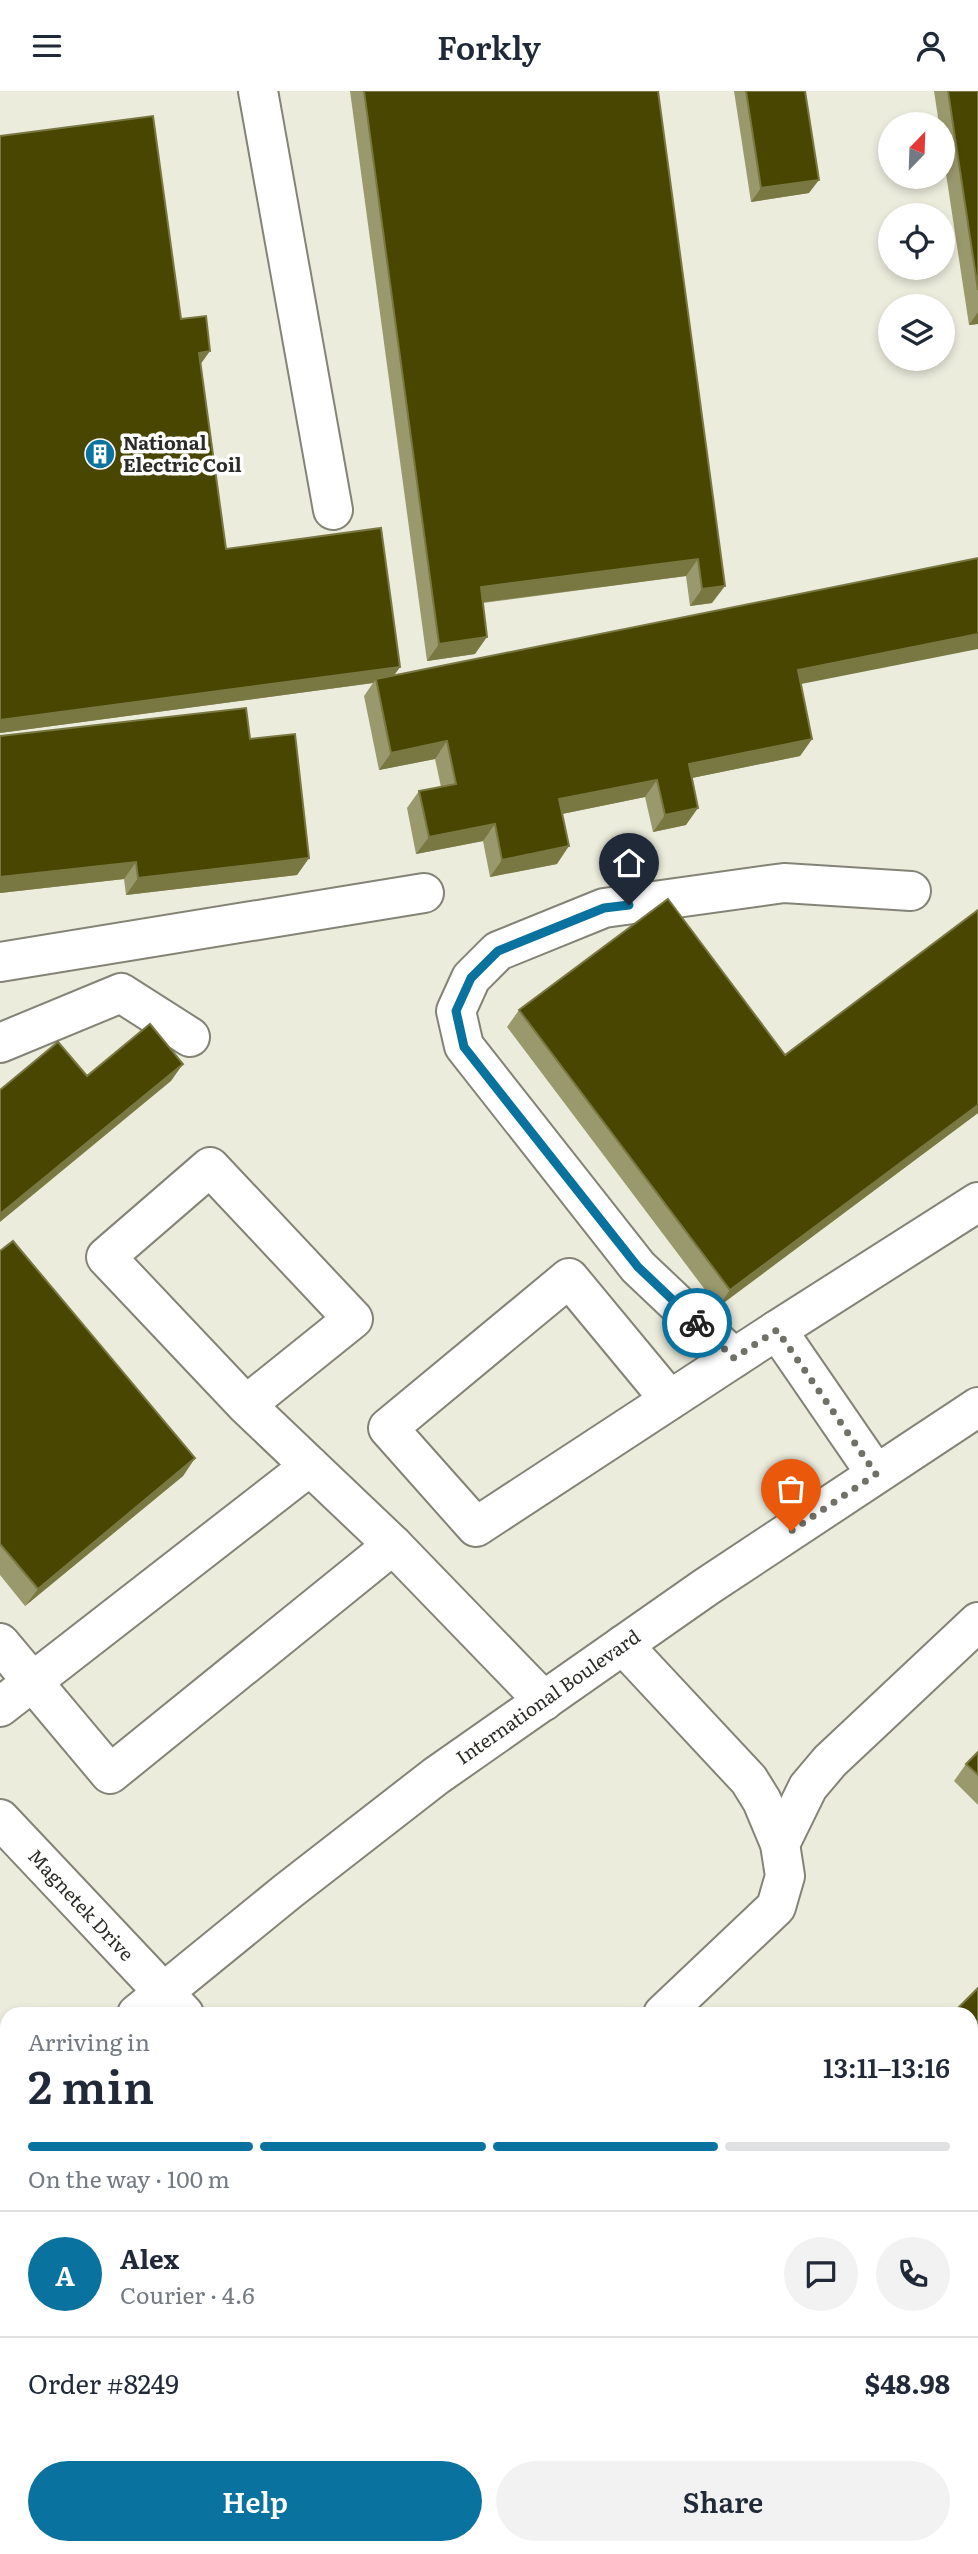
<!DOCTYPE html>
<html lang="en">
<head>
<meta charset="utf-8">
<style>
  body { margin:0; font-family:Literata,serif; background:#f2f2f3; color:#1f2937; height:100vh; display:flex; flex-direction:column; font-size:26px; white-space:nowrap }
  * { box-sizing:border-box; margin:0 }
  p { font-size:23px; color:#747a83 }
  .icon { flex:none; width:38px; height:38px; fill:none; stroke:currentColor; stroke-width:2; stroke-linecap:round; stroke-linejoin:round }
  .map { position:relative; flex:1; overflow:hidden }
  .details { position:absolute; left:0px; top:1916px; width:978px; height:548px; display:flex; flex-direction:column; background:#fff; border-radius:21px 21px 0 0; box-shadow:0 4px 10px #0003 }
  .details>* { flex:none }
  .needle { width:46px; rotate:23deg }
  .tools { position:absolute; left:878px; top:21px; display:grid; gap:14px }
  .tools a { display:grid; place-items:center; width:77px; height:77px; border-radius:50%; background:#fff; box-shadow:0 4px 10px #0003; font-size:35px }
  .pin { position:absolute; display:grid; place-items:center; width:60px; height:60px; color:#fff; margin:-72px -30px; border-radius:50% 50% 50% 0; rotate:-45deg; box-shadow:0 0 7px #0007 }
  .pin .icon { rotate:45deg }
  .courier { position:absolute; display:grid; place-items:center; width:70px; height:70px; margin:-35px; border:5px solid #09729e; border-radius:50%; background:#fff; color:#222; box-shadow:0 2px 9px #0007 }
  .overview em { font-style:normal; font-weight:600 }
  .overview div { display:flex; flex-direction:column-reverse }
  .overview { display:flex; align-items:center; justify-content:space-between; height:119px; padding:0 28px }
  h1 { font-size:46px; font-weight:600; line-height:52px }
  .bar { display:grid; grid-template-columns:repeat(4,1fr); gap:10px 7px; align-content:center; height:84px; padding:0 28px }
  .bar i { height:9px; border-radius:5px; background:#e0e1e3 }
  .bar .active { background:#09729e }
  .bar p { grid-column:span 4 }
  .line { display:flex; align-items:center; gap:18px; padding:0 28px; border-top:2px solid #e0e1e3 }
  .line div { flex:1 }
  .round { display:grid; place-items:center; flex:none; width:74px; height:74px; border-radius:37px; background:#f2f2f3 }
  .button { display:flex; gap:14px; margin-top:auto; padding:14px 28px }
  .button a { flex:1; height:80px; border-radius:42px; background:#09729e; color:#fff; font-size:28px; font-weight:600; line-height:80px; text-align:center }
  .button a+a { background:#f2f2f3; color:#1f2937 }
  header { display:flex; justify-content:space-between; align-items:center; height:91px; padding:0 28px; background:#fff; font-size:32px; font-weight:600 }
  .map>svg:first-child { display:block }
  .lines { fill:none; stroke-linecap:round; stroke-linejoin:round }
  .minor-casing { stroke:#838476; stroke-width:42 }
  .major-casing { stroke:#838476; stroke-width:42 }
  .minor { stroke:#fff; stroke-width:38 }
  .major { stroke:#fff; stroke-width:38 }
  .wall { fill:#9a996e }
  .shaded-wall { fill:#797842 }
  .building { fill:#484600; stroke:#797842; stroke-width:2 }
  .done { stroke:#707067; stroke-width:7; stroke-dasharray:0 12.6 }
  .route { stroke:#09729e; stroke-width:9 }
  .labels { text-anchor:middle; stroke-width:7; stroke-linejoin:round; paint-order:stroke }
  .poi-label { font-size:19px; font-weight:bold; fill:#2d2d28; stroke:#fff; text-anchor:start }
  .street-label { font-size:19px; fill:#2d2d28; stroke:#fff }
</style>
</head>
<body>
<header><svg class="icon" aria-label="menu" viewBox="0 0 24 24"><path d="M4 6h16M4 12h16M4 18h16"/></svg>Forkly<svg class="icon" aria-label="person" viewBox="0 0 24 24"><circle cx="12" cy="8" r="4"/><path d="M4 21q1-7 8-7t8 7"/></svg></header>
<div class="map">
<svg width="978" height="2463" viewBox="0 0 978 2463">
  <rect width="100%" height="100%" fill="#ececdd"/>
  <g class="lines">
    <g class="minor-casing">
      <g id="minor">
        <path d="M 258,0 L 333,419"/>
        <path d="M 0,871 L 424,802"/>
        <path d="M 0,952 L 121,902 L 190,946"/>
        <path d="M 734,1267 L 638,1176 L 464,955 L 456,920 L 471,887 L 498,860 L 604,817 L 784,792 L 911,800"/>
        <path d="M 670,1309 L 569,1187 L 388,1337 L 476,1436 L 734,1267 L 777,1239"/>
        <path d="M 246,1314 L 353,1228 L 210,1076 L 106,1166 L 246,1314 L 310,1375"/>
        <path d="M 876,1383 L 777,1239 L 978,1111"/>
        <path d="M 0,1552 L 110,1683 L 393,1454"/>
        <path d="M 623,1554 L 749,1689 L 762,1710 L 780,1753 L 785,1785 L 776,1816 L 663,1923"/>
        <path d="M 0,1616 L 310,1375 L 393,1454 L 544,1610"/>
        <path d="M 0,1728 L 184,1923"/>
        <path d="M 780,1753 L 808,1696 L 830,1670 L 978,1531"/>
        <path d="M 0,2390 L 7,2383"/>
        <path d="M 366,2457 L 372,2463"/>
      </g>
    </g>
    <g class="major-casing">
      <g id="major">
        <path d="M 137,1923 L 288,1800 L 436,1685 L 706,1496 L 978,1316"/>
        <path d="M 0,2047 L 7,2041"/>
      </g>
    </g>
    <use href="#minor" class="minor"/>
    <use href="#major" class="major"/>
  </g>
  <g class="wall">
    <path d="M 350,0 L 658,0 L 712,512 L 690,515 L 686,485 L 483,512 L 475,563 L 427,570 Z"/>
    <path d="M 734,0 L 805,0 L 809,102 L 751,111 Z"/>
    <path d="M 934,0 L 978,0 L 978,233 L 969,234 L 943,63 L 943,33 L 939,33 Z"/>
    <path d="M 181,228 L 200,274 L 226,458 L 400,576 L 394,584 L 801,593 L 812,648 L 800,665 L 692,687 L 686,734 L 653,741 L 645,706 L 562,723 L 557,773 L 490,786 L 483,750 L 416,763 L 407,717 L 419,700 L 441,696 L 435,668 L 379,679 L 364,605 L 373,592 L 0,642 Z"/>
    <path d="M 250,648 L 309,767 L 297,784 L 126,804 L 124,788 L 0,802 Z"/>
    <path d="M 978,819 L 978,1022 L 718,1216 L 507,936 L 519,919 L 785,964 Z"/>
    <path d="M 0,1160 L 195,1367 L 183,1385 L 25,1515 L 0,1484 Z"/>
    <path d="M 978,1661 L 978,1714 L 954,1690 L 966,1673 Z"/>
    <path d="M 971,2229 L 978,2236 L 978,2463 L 957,2463 L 951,2457 L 971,2457 Z"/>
    <path d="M 495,2457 L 635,2457 L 641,2463 L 501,2463 Z"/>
    <path d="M 702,2457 L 937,2457 L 943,2463 L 708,2463 Z"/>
  </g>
  <g class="shaded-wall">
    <path d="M 819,89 L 809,102 L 751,111 L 761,97 Z"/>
    <path d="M 978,221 L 978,233 L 969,234 Z"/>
    <path d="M 210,260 L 200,274 L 199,262 Z"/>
    <path d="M 698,468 L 686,485 L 469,513 L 481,496 Z"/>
    <path d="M 725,495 L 712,512 L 690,515 L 702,498 Z"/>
    <path d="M 978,543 L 978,558 L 786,596 L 798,579 Z"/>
    <path d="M 487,546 L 475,563 L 427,570 L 439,553 Z"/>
    <path d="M 400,576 L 390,590 L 376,588 L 373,592 L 0,642 L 0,629 Z"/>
    <path d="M 812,648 L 800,665 L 677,690 L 689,673 Z"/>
    <path d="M 447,650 L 435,668 L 379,679 L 391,662 Z"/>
    <path d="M 657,689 L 645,706 L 547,726 L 559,708 Z"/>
    <path d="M 698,717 L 686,734 L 653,741 L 665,724 Z"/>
    <path d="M 495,733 L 483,750 L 416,763 L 429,746 Z"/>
    <path d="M 569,755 L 557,773 L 490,786 L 502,769 Z"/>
    <path d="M 309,767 L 297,784 L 126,804 L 138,787 Z"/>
    <path d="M 136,771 L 124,788 L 0,802 L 0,786 Z"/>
    <path d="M 183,973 L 171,990 L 0,1131 L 0,1123 Z"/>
    <path d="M 978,1014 L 978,1022 L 718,1216 L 730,1199 Z"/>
    <path d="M 195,1367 L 183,1385 L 25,1515 L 38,1498 Z"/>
    <path d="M 978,2111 L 978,2117 L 971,2123 L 971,2118 Z"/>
  </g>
  <g class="building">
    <path d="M 364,0 L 658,0 L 725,495 L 702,498 L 698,468 L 481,496 L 487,546 L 439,553 Z"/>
    <path d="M 746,0 L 805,0 L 819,89 L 761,97 Z"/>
    <path d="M 948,0 L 978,0 L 978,199 Z"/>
    <path d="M 153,25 L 181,228 L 206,225 L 210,260 L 199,262 L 226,458 L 381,437 L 400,576 L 0,629 L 0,45 Z"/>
    <path d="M 978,467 L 978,543 L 798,579 L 812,648 L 689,673 L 698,717 L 665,724 L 657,689 L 559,708 L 569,755 L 502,769 L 495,733 L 429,746 L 419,700 L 456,693 L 447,650 L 391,662 L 376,588 Z"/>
    <path d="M 246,617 L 250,648 L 295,643 L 309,767 L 138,787 L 136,771 L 0,786 L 0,645 Z"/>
    <path d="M 668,808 L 785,964 L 978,819 L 978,1014 L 730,1199 L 519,919 Z"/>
    <path d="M 150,933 L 183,973 L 0,1123 L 0,999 L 58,951 L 87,985 Z"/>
    <path d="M 13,1150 L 195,1367 L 38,1498 L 0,1453 L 0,1160 Z"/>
    <path d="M 978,1661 L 978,1684 L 966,1673 Z"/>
    <path d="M 978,1897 L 978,2111 L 971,2118 L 971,1923 L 952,1923 Z"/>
    <path d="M 971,2229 L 978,2236 L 978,2455 L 971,2448 Z"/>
    <path d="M 47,2457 L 235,2457 L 241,2463 L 41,2463 Z"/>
    <path d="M 524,2457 L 635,2457 L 641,2463 L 530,2463 Z"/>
    <path d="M 659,2457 L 686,2457 L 692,2463 L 652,2463 Z"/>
    <path d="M 731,2457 L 937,2457 L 943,2463 L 737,2463 Z"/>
  </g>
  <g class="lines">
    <path class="done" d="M 697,1232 L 734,1267 L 777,1239 L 876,1383 L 791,1440"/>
    <path class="route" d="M 629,814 L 604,817 L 498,860 L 471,887 L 456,920 L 464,956 L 638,1176 L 697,1232"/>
  </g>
  <defs>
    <g id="building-disc" transform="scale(1.575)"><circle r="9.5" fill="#09729e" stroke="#fff"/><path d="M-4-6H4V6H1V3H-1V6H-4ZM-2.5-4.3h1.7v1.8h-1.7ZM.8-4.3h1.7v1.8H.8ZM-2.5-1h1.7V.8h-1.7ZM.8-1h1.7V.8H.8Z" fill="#fff"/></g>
  </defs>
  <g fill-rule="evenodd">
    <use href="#building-disc" x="100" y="363"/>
  </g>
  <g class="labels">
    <g class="poi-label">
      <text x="123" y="359">National<tspan x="123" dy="22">Electric Coil</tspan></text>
    </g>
    <g class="street-label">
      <text transform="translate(548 1606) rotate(-35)" y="7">International Boulevard</text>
      <text transform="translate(81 1814) rotate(47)" y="7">Magnetek Drive</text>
    </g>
  </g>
</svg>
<div class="tools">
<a><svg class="needle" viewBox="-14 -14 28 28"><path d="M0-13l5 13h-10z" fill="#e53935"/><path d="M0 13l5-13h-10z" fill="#747a83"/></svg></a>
<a><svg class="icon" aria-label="locate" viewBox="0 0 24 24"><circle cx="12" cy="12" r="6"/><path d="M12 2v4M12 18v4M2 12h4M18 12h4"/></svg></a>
<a><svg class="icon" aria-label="layers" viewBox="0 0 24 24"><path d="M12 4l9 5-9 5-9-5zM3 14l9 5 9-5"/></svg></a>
</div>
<div class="pin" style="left:791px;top:1440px;background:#ea580c"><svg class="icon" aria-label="bag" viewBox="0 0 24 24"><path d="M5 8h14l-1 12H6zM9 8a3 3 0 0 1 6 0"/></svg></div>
<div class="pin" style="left:629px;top:814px;background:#1f2937"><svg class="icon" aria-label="home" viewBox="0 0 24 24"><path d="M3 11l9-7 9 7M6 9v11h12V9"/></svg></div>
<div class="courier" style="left:697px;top:1232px"><svg class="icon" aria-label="bike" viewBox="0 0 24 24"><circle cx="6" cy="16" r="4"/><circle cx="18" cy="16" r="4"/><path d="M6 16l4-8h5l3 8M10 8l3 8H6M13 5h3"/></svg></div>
<section class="details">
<div class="overview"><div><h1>2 min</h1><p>Arriving in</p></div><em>13:11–13:16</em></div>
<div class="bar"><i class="active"></i><i class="active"></i><i class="active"></i><i></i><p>On the way · 100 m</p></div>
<div class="line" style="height:126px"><b class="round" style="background:#09729e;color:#fff">A</b><div><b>Alex</b><p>Courier · 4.6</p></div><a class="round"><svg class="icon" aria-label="chat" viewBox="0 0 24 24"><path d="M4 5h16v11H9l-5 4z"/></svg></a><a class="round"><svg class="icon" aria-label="phone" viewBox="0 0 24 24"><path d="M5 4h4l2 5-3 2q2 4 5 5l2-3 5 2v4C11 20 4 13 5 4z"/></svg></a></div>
<div class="line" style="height:91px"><div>Order #8249</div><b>$48.98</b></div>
<div class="button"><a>Help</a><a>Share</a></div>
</section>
</div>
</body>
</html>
